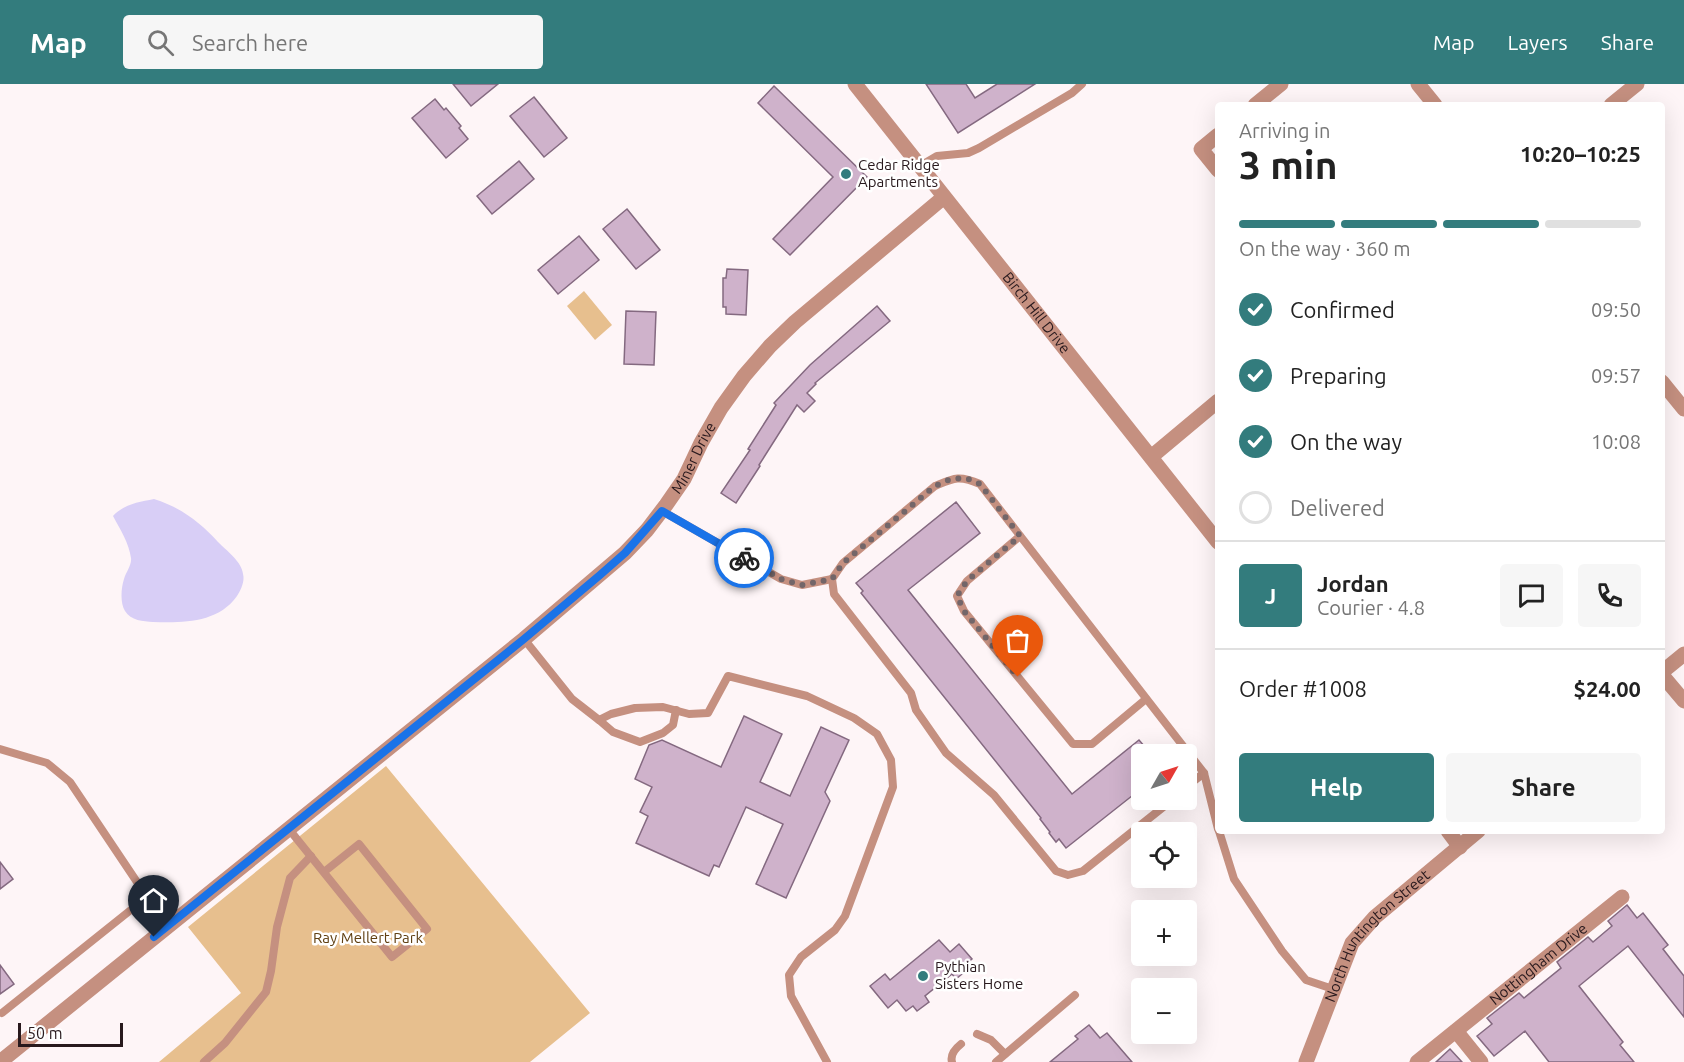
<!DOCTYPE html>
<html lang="en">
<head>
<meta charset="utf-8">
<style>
  body { margin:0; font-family:Ubuntu,sans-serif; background:#f6f6f6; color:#222; height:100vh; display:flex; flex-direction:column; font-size:22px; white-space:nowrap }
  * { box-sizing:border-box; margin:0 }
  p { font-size:20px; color:#767676 }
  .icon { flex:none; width:33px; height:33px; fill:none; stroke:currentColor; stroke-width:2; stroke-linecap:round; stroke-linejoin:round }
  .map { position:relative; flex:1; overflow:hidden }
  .side { position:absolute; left:1215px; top:18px; width:450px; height:732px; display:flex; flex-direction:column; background:#fff; border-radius:6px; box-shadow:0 6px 24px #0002 }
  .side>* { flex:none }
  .needle { width:39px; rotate:51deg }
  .buttons { position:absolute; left:1131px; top:660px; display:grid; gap:12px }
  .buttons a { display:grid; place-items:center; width:66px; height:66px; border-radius:6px; background:#fff; box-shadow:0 6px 24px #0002; font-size:30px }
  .scale { position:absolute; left:18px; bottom:15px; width:105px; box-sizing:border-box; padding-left:6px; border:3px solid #28191d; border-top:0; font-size:16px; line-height:21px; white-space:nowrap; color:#28191d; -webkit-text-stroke:4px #fff; paint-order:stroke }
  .pin { position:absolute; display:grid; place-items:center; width:51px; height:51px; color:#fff; margin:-62px -26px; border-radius:50% 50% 50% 0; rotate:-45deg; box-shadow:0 0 6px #0007 }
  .pin .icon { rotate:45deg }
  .courier { position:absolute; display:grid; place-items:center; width:60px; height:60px; margin:-30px; border:4px solid #1a73e8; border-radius:50%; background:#fff; color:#222; box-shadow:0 2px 8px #0007 }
  .summary em { font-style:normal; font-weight:600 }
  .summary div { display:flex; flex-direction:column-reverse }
  .summary { display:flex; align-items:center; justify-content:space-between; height:102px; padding:0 24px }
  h1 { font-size:39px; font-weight:600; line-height:45px }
  .bar { display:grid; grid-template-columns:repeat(4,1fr); gap:9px 6px; align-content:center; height:72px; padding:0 24px }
  .bar i { height:8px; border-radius:4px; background:#e0e0e0 }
  .bar .current { background:#337c7d }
  .bar p { grid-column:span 4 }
  .line { display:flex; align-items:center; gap:15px; padding:0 24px; border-top:2px solid #e0e0e0 }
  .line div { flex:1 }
  .round { display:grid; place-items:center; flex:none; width:63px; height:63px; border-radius:6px; background:#f6f6f6 }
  ol { padding:0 24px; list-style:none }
  li { display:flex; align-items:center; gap:18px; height:66px }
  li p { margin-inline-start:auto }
  li .icon { padding:6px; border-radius:50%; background:#337c7d; color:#fff; stroke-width:4 }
  li:last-child { color:#767676 }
  li i { width:33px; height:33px; border:3px solid #e0e0e0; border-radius:50% }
  .action { display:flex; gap:12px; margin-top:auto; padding:12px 24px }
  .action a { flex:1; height:69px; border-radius:6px; background:#337c7d; color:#fff; font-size:24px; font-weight:600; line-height:69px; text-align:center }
  .action a+a { background:#f6f6f6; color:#222 }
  header { display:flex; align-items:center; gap:36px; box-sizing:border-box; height:84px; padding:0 30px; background:#337c7d; color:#fff }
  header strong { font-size:28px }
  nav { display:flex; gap:33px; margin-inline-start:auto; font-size:21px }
  .search { width:420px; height:54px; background:#f6f6f6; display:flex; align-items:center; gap:15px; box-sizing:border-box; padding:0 21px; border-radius:6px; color:#767676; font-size:22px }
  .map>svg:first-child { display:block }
  .green { fill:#e7bf8e }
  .water { fill:#d8cef6 }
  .building { fill:#cfb2cb; stroke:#846980; stroke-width:1.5 }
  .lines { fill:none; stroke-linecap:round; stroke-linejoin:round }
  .service { stroke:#c59080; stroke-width:8 }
  .minor { stroke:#c59080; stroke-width:15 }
  .tertiary { stroke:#c59080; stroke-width:15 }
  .done { stroke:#736669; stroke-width:6; stroke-dasharray:0 10.8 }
  .route { stroke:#1a73e8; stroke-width:8 }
  .poi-dot { fill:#337c7d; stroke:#fff; stroke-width:2 }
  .labels { text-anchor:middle; stroke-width:5; stroke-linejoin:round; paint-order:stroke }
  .poi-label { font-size:15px; fill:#28191d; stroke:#fff; text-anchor:start }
  .street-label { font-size:15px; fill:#28191d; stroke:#fff }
  .park-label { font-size:15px; fill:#604013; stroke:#fff }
</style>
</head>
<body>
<header>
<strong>Map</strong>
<div class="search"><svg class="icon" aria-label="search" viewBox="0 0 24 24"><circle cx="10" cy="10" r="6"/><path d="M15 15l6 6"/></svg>Search here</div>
<nav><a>Map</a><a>Layers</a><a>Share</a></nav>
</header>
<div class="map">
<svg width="1684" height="978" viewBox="0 0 1684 978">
  <rect width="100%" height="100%" fill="#fef5f7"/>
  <g class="green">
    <path d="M 584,207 L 612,241 L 595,256 L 567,222 Z"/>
    <path d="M 386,682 L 590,929 L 530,978 L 159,978 L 241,909 L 188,843 Z"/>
  </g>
  <path class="water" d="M 154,415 C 180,423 200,438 218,458 C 226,466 242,478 243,490 C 245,497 241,506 237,512 C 218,539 183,539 153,538 C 143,537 131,537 125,527 C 120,519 121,504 124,495 C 126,488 132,481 131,474 C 129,459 120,445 113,432 C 124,420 139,418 154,415 Z"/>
  <g class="building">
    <path d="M 453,0 L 498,0 L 471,22 Z"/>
    <path d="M 926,0 L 966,0 L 975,14 L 997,0 L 1035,0 L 958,49 Z"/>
    <path d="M 774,2 L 867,93 L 790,171 L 773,155 L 833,93 L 758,19 Z"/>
    <path d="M 534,13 L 567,54 L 544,73 L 510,32 Z"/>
    <path d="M 435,15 L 444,26 L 446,24 L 461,42 L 459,44 L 468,55 L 446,74 L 412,34 Z"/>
    <path d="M 519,77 L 534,95 L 492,130 L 477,112 Z"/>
    <path d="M 627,125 L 660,166 L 636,185 L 603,145 Z"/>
    <path d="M 579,152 L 599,176 L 558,210 L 538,186 Z"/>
    <path d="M 727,185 L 748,186 L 746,231 L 726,230 L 726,223 L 723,223 L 723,194 L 726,194 Z"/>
    <path d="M 877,222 L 890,237 L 815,299 L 816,300 L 807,309 L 815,317 L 804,328 L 797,321 L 759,381 L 760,382 L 736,419 L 721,409 L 750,366 L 748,365 L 776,321 L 774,319 L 810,281 Z"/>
    <path d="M 626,227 L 656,228 L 654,281 L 624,280 Z"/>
    <path d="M 956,418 L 980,449 L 908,506 L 1072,710 L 1139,656 L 1151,670 L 1142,670 L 1142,704 L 1066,764 L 1059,755 L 1056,758 L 1049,749 L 1050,748 L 1040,735 L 1041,734 L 861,509 L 863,507 L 856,499 Z"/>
    <path d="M 744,632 L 782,650 L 760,698 L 790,712 L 821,643 L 849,656 L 825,708 L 830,717 L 786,814 L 756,800 L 783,740 L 746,723 L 719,783 L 714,781 L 709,792 L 636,759 L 648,732 L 640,728 L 652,703 L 635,695 L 649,661 L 662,656 L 721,683 Z"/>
    <path d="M 0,778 L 13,795 L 0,805 Z"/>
    <path d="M 1627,821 L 1637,834 L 1643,829 L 1650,838 L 1668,861 L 1663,865 L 1684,892 L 1684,933 L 1628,862 L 1579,902 L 1623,958 L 1620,961 L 1634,978 L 1549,978 L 1525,947 L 1494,972 L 1477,952 L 1492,940 L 1487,934 L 1519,909 L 1524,914 L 1561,884 L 1557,878 L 1588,853 L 1593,858 L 1612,842 L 1608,837 Z"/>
    <path d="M 939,856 L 950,868 L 959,860 L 972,875 L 965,881 L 968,885 L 956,895 L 952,890 L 925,912 L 929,918 L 917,927 L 913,922 L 906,927 L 897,916 L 888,924 L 870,902 L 885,890 L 890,896 Z"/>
    <path d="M 0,881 L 14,900 L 0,910 Z"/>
    <path d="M 1089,941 L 1100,954 L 1107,949 L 1132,978 L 1050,978 L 1078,955 L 1075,952 Z"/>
    <path d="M 1450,965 L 1462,978 L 1436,978 Z"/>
  </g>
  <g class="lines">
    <g class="service">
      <path d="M 920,82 L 937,72 L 968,69 L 979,64 L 1072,9 L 1082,0"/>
      <path d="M 662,427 L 781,495 L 802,501 L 832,495"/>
      <path d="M 1020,452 L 967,497 L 957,512 L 964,527 L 1073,660 L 1092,660 L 1146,615"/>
      <path d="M 524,555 L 572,615 L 599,636 L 611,630 L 635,624 L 663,623 L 689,630 L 708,629 L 728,592 L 807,612 L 854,634 L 877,650 L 891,676 L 893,703 L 845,832 L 835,846 L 801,873 L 789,891 L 791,912 L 827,978"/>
      <path d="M 599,636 L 613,648 L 640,658 L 663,649 L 673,641 L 676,626"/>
      <path d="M 0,665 L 47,679 L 70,698 L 147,813 L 171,839"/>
      <path d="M 1186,703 L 1204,689"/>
      <path d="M 1172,716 L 1083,787 L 1068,791 L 1056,787 L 994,711 L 946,669 L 916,626 L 911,609 L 834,510 L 832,495 L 843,479 L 935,402 C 954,394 959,391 980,400 L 1204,689 L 1218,745"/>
      <path d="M 288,744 L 392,873 L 427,845 L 359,760 L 324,788"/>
      <path d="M 1219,747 L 1234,795 L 1282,867 L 1306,896 L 1333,905"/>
      <path d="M 2,929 L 147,813"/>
      <path d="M 977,950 L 991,956 L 1005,970"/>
      <path d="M 204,978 L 225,959 L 266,908 L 271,887 L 277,843 L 290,794 L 311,772"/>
      <path d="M 952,978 C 950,971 956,964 961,960"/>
      <path d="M 996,978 L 1075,911"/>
    </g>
    <g class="minor">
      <path id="s1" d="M 855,0 L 1218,458"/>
      <path d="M 1418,0 L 1435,21"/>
      <path d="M 1255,21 L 1281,0"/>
      <path d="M 1611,21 L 1637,0"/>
      <path d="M 1218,51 L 1201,65 L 1218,86"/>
      <path d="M 1662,298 L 1684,325"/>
      <path d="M 1151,373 L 1218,317"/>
      <path d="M 1662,591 L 1684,617"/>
      <path d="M 1448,747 L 1460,763"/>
      <path d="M 1456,947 L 1481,978"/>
      <path id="s2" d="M 0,978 L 524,555 L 625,469 L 647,446 L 666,421 L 684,395 L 701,359 L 721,324 L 744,292 L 770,262 L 795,238 L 944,113"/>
      <path id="s3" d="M 1417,978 L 1622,813"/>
    </g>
    <g class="tertiary">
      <path d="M 1662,588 L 1684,570"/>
      <path id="s4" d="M 1306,978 L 1352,859 L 1375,833 L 1478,747"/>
    </g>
  </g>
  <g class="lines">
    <path class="done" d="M 744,474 L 781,495 L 802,501 L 832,495 L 843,479 L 935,402 L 951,395 L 966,394 L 980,400 L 1020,452 L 967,497 L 957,512 L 964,527 L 1018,593"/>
    <path class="route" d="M 154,853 L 524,555 L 600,491 L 625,469 L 662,427 L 744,474"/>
  </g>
  <g class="poi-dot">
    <circle cx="846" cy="90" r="6"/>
    <circle cx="923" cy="892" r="6"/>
  </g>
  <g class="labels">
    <g class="poi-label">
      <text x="858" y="86">Cedar Ridge<tspan x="858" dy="17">Apartments</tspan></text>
      <text x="935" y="888">Pythian<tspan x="935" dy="17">Sisters Home</tspan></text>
    </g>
    <g class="street-label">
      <text dy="5" stroke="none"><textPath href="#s1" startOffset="292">Birch Hill Drive</textPath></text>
      <text dy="5" stroke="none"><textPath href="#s2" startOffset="924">Miner Drive</textPath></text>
      <text dy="5" stroke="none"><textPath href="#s4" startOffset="148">North Huntington Street</textPath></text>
      <text dy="5" stroke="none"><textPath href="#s3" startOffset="156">Nottingham Drive</textPath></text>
    </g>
    <g class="park-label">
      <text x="368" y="859">Ray Mellert Park</text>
    </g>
  </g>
</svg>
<div class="buttons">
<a><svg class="needle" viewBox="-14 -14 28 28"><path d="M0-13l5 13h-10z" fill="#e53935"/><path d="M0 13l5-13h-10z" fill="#767676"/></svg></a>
<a><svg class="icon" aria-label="locate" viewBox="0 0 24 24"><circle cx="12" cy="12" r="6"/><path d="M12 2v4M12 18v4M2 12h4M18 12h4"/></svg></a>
<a>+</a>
<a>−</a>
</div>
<div class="scale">50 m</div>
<div class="pin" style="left:1018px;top:593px;background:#ea580c"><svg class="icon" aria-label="bag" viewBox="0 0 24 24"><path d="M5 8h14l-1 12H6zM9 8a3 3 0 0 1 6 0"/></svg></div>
<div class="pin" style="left:154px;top:853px;background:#1f2937"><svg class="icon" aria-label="home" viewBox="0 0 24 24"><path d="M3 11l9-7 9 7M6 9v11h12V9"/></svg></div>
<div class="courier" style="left:744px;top:474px"><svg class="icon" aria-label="bike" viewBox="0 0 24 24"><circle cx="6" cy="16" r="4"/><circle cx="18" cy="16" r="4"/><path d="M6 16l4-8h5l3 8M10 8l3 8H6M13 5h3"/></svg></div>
<section class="side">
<div class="summary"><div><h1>3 min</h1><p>Arriving in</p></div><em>10:20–10:25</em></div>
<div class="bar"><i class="current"></i><i class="current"></i><i class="current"></i><i></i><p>On the way · 360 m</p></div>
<ol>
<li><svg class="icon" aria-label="check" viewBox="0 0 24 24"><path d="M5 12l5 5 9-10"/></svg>Confirmed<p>09:50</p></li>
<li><svg class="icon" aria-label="check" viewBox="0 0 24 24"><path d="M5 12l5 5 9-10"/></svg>Preparing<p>09:57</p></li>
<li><svg class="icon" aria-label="check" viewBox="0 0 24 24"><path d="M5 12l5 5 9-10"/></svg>On the way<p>10:08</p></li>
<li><i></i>Delivered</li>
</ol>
<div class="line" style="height:108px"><b class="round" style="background:#337c7d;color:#fff">J</b><div><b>Jordan</b><p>Courier · 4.8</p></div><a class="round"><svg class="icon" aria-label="chat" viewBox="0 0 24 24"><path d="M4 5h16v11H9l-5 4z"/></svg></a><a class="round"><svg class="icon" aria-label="phone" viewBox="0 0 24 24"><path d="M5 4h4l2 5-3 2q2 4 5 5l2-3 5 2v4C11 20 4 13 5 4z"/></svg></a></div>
<div class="line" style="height:78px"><div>Order #1008</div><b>$24.00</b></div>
<div class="action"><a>Help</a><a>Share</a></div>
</section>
</div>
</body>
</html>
